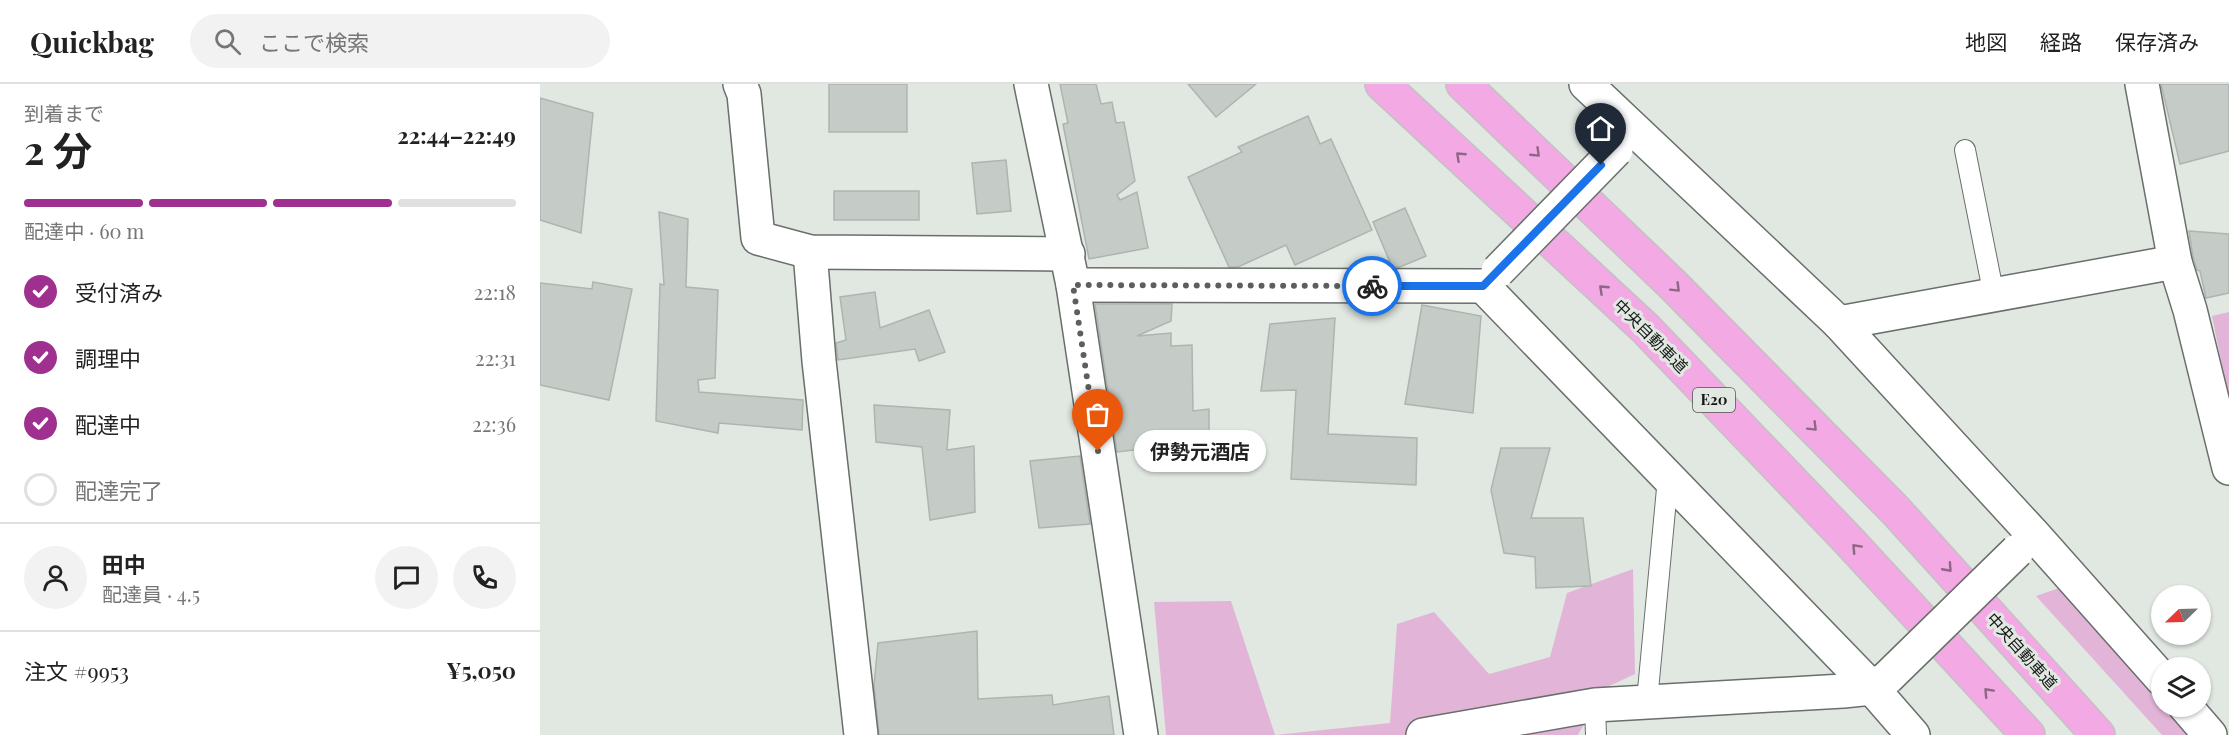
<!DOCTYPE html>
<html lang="ja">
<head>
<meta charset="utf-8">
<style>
  body { margin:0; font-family:"Playfair Display","Noto Sans JP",serif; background:#f2f2f2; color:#222; height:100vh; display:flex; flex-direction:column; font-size:22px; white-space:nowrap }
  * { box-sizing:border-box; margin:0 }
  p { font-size:20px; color:#767676 }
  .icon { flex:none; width:33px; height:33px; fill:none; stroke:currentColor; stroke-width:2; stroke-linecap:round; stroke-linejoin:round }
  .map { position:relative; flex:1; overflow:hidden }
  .sheet { display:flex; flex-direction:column; background:#fff; width:540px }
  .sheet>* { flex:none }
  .needle { width:39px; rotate:247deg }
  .buttons { position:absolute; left:1611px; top:501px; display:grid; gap:12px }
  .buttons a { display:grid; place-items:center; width:60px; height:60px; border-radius:50%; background:#fff; box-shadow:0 2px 4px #0004; font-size:30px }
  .pin { position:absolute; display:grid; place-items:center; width:51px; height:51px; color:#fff; margin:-62px -26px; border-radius:50% 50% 50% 0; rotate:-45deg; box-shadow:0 0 6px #0007 }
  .pin .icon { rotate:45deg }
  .courier { position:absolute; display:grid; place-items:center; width:60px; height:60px; margin:-30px; border:4px solid #1a73e8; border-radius:50%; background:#fff; color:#222; box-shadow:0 2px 8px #0007 }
  .bubble { position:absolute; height:42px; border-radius:21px; background:#fff; box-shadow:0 2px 4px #0004; font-size:20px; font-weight:700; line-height:42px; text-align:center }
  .summary em { font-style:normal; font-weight:700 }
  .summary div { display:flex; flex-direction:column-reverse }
  .summary { display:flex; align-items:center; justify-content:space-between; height:102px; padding:0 24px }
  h1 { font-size:39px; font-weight:700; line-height:45px }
  .bar { display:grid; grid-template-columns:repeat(4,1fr); gap:9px 6px; align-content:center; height:72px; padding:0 24px }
  .bar i { height:8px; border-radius:4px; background:#e0e0e0 }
  .bar .on { background:#9f308f }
  .bar p { grid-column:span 4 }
  .line { display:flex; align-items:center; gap:15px; padding:0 24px; border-top:2px solid #e0e0e0 }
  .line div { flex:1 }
  .round { display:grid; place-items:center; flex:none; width:63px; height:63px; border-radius:32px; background:#f2f2f2 }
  ol { padding:0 24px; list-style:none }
  li { display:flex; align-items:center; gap:18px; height:66px }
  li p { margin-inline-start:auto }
  li .icon { padding:6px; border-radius:50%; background:#9f308f; color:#fff; stroke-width:4 }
  li:last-child { color:#767676 }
  li i { width:33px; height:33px; border:3px solid #e0e0e0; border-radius:50% }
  header { display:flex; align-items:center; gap:36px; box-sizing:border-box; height:84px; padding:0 30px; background:#fff; border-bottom:2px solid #e0e0e0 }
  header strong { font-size:28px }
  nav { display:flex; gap:33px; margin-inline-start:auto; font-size:21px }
  .search { width:420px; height:54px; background:#f2f2f2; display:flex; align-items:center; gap:15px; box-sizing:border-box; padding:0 21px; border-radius:33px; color:#767676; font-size:22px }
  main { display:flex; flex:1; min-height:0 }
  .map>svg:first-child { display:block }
  .green { fill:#e2b5d8 }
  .building { fill:#c5cbc6; stroke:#aeb4af; stroke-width:1.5 }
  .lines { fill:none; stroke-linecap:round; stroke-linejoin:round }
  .lane-casing { stroke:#696f6a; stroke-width:22 }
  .street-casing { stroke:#696f6a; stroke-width:36 }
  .highway-casing { stroke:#c2c2c2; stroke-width:36 }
  .lane { stroke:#fff; stroke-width:20 }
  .street { stroke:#fff; stroke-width:33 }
  .highway { stroke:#f3a9e4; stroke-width:33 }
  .street-bridge-casing { stroke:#696f6a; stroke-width:36; stroke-linecap:butt }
  .street-bridge { stroke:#fff; stroke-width:33 }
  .oneway { stroke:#8f6786 }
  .done { stroke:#5c605c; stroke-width:6; stroke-dasharray:0 10.8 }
  .route { stroke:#1a73e8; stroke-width:8 }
  .labels { text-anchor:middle; stroke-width:6; stroke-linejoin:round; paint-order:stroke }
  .shield { fill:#e1e8e2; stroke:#525552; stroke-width:1.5 }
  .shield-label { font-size:15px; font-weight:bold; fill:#141614 }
  .street-label { font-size:16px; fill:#141614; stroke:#e1e8e2 }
</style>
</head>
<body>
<header>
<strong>Quickbag</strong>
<div class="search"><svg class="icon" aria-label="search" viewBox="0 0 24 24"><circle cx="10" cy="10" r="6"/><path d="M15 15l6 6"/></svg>ここで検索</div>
<nav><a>地図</a><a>経路</a><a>保存済み</a></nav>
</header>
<main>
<section class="sheet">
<div class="summary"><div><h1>2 分</h1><p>到着まで</p></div><em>22:44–22:49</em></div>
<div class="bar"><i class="on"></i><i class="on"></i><i class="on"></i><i></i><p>配達中 · 60 m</p></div>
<ol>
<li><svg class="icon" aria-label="check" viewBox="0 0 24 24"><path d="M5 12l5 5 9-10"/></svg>受付済み<p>22:18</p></li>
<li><svg class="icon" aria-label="check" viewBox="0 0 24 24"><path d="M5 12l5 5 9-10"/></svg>調理中<p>22:31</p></li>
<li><svg class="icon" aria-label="check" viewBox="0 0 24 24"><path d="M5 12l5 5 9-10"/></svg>配達中<p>22:36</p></li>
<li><i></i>配達完了</li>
</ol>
<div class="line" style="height:108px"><a class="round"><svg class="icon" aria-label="person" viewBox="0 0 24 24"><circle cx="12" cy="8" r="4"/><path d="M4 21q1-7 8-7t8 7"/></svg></a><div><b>田中</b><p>配達員 · 4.5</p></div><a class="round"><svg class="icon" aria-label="chat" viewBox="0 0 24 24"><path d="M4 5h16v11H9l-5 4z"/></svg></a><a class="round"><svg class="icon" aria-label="phone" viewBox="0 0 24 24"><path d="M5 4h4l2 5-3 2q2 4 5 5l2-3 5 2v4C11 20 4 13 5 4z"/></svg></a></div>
<div class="line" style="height:78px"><div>注文 #9953</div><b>¥5,050</b></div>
</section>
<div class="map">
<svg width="1689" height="651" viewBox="0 0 1689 651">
  <rect width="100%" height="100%" fill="#e1e8e2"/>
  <g class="green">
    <path d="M 1689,228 L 1689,316 L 1672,232 Z"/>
    <path d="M 1093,485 L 1095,590 L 1063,605 L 1038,651 L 626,651 L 614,518 L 691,517 L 735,651 L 850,639 L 857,540 L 894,528 L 949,590 L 1010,573 L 1027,509 Z"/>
    <path d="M 1522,503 L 1621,617 L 1622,622 L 1626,623 L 1651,651 L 1622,651 L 1496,512 Z"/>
  </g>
  <g class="building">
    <rect x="289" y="0" width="78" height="48"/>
    <path d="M 520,0 L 556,0 L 561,20 L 572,18 L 576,39 L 584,38 L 595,97 L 577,111 L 580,116 L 597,108 L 608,164 L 549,175 L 523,40 L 528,39 Z"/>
    <path d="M 648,0 L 716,0 L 676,33 Z"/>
    <path d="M 1621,0 L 1689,0 L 1689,67 L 1640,80 Z"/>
    <path d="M 0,14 L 53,29 L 41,149 L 0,136 Z"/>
    <path d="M 768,32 L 780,60 L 791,55 L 832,146 L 755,181 L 746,161 L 698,183 L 689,183 L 648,93 L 702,68 L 698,63 Z"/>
    <path d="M 466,76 L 471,127 L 437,130 L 432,79 Z"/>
    <rect x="294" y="107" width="85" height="29"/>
    <path d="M 865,124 L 886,172 L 860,183 L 852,183 L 833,138 Z"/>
    <path d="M 119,128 L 148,135 L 146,203 L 178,206 L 175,294 L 158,296 L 159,308 L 263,316 L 262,346 L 179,339 L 178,349 L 116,337 L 120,200 L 124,201 Z"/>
    <path d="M 1649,147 L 1689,150 L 1689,209 L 1666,214 L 1660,187 L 1657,186 L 1653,173 Z"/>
    <path d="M 53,198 L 92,205 L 69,316 L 0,301 L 0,199 L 52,205 Z"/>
    <path d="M 335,208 L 340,244 L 389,226 L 405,268 L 379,277 L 375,265 L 298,276 L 296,259 L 306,256 L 300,213 Z"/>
    <path d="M 555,220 L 632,220 L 631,237 L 597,252 L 631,249 L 631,262 L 652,261 L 653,327 L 669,325 L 669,368 L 628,370 L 629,362 L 577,368 Z"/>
    <path d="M 882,221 L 941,232 L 933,329 L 865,320 Z"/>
    <path d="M 795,234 L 788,350 L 877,354 L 876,401 L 751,395 L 756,306 L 721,307 L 730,240 Z"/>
    <path d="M 334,321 L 410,326 L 407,366 L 434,362 L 435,428 L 390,436 L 382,363 L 336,358 Z"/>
    <path d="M 961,364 L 1010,364 L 991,434 L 1043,434 L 1051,502 L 996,504 L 995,473 L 964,469 L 951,406 Z"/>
    <path d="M 540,372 L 550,440 L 499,444 L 490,377 Z"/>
    <path d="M 437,547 L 438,615 L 512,611 L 513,621 L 569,612 L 574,651 L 339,651 L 334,601 L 338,559 Z"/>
  </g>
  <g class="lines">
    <g class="lane-casing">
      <g id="lane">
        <path d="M 1425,66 L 1454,212"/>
        <path d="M 1107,617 L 1128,394"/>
        <path d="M 1055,621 L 1056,651"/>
      </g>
    </g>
    <g class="street-casing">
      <g id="street">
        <path d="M 200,0 L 204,10 L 218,154 L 270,168 L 528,170"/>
        <path d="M 491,0 L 533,201 L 601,651"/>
        <path d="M 1046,0 L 1299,239 L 1635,178"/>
        <path d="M 1602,0 L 1635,178 L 1650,226 L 1689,384"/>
        <path d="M 270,168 L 279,277 L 321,651"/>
        <path d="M 533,201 L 943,202 L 1332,604 L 1373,651"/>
        <path d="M 1299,239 L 1494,451 L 1622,595"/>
        <path d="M 1645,622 L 1670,651"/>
        <path d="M 883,651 L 1055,621 L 1303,607 L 1332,604 L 1344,596"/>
      </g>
    </g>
    <g class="highway-casing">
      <g id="highway">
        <path d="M 842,0 L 1105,244 L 1308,456 L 1488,651"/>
        <path d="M 923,0 L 1132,200 L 1356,427 L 1558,651"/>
      </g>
    </g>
    <use href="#lane" class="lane"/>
    <use href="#street" class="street"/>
    <use href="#highway" class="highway"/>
    <g class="street-bridge-casing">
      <g id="street-bridge">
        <path d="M 958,187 L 1076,66"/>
        <path d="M 1347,594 L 1477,467"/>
      </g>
    </g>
    <use href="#street-bridge" class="street-bridge"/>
  </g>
  <defs><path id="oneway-chevron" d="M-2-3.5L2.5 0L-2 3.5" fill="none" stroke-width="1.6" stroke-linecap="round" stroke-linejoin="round" transform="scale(1.5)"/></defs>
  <g class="oneway">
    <use href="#oneway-chevron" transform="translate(996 69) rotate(44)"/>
    <use href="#oneway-chevron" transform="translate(920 72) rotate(-137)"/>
    <use href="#oneway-chevron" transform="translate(1136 204) rotate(45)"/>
    <use href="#oneway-chevron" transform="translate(1063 205) rotate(-137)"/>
    <use href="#oneway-chevron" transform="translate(1273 343) rotate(45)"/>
    <use href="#oneway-chevron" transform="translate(1316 464) rotate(-133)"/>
    <use href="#oneway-chevron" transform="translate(1408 484) rotate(48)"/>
    <use href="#oneway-chevron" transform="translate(1448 608) rotate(-133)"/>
  </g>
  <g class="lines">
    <path class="done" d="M 558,367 L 533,201 L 832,202"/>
    <path class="route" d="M 832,202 L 943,202 L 1061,81"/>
  </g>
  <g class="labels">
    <rect class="shield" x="1153" y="304" width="42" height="24" rx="4.5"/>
    <g class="shield-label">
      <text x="1174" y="321">E20</text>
    </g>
    <g class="street-label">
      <text transform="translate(1111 252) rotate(45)" y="6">中央自動車道</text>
      <text transform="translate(1482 567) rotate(48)" y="6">中央自動車道</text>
    </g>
  </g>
</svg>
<div class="buttons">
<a><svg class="needle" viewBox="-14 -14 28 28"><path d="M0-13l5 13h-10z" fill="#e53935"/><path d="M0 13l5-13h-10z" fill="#767676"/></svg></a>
<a><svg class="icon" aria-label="layers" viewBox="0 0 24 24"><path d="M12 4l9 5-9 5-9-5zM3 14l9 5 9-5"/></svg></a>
</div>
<div class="pin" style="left:558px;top:367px;background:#ea580c"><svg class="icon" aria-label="bag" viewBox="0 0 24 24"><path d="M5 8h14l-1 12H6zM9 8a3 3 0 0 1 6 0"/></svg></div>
<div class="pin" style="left:1061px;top:81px;background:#1f2937"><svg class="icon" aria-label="home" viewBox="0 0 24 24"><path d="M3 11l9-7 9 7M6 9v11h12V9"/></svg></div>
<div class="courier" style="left:832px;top:202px"><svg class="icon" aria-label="bike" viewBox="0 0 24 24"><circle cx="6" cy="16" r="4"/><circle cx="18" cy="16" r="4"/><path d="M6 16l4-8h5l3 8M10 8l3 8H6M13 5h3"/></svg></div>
<div class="bubble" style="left:594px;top:346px;width:132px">伊勢元酒店</div>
</div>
</main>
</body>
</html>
